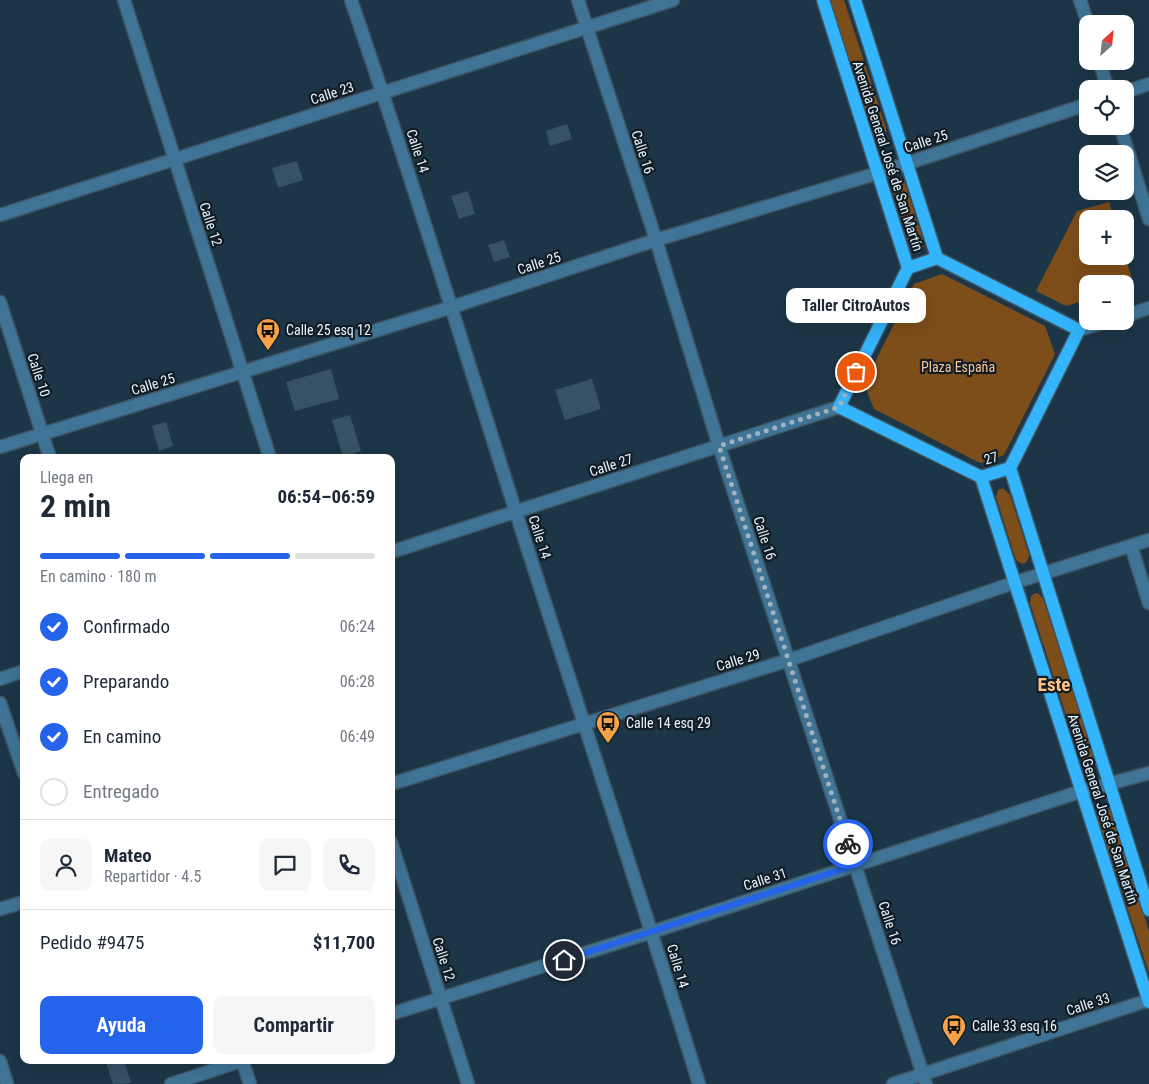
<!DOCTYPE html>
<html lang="es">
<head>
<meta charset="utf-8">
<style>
  body { margin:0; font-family:"Roboto Condensed",sans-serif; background:#f6f6f7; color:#1f2937; height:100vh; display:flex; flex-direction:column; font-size:19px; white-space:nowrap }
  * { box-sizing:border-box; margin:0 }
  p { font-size:16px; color:#747a83 }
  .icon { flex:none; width:28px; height:28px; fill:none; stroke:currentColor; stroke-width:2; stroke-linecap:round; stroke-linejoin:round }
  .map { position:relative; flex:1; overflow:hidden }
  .side { position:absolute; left:20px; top:454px; width:375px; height:610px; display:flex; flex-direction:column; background:#fff; border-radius:10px; box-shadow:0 5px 20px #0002 }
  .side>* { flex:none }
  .needle { width:32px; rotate:27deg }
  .controls { position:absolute; left:1079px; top:15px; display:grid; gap:10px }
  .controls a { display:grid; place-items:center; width:55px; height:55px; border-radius:10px; background:#fff; box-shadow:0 5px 20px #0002; font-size:25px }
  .pin { position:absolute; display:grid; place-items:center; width:42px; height:42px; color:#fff; margin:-21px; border:2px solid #fff; border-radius:50%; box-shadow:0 1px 5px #0007 }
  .courier { position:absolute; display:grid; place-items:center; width:50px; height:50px; margin:-25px; border:4px solid #2563eb; border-radius:50%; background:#fff; color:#222; box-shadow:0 1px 6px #0007 }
  .bubble { position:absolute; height:35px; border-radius:10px; background:#fff; box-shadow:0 5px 20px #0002; font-size:16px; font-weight:700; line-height:35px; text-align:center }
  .overview em { font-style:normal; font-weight:700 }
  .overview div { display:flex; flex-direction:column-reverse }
  .overview { display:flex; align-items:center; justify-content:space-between; height:85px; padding:0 20px }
  h1 { font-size:32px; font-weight:700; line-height:38px }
  .bar { display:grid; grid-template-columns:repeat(4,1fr); gap:8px 5px; align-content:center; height:60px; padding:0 20px }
  .bar i { height:6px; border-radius:4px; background:#e0e1e3 }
  .bar .active { background:#2563eb }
  .bar p { grid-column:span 4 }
  .line { display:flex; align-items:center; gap:12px; padding:0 20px; border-top:1px solid #e0e1e3 }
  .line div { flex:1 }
  .round { display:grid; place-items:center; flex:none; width:52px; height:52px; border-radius:10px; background:#f6f6f7 }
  ol { padding:0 20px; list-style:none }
  li { display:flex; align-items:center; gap:15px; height:55px }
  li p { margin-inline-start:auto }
  li .icon { padding:5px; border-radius:50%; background:#2563eb; color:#fff; stroke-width:4 }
  li:last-child { color:#747a83 }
  li i { width:28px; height:28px; border:2px solid #e0e1e3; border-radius:50% }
  .primary-button { display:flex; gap:10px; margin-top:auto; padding:10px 20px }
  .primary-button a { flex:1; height:58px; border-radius:10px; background:#2563eb; color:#fff; font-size:20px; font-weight:700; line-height:58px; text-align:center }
  .primary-button a+a { background:#f6f6f7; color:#1f2937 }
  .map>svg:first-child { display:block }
  .green { fill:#7e4e1a }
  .building { fill:#375264 }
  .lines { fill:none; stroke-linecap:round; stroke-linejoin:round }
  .minor-casing { stroke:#3d5564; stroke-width:15 }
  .major-casing { stroke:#3d5564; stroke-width:15 }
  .minor { stroke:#3f7496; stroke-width:12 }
  .major { stroke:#34b4fa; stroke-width:12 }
  .done { stroke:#a1b2be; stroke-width:5; stroke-dasharray:0 9 }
  .route { stroke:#2563eb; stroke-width:6 }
  .labels { text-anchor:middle; stroke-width:4.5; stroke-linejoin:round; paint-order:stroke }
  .street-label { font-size:14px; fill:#e9f5fe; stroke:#111c24 }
  .poi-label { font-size:14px; fill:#e9f5fe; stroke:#111c24; text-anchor:start }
  .park-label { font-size:14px; fill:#f9c596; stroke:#111c24 }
  .district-label { font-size:19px; font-weight:bold; fill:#ffc28a; stroke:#111c24 }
</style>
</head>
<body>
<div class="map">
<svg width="1149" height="1084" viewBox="0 0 1149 1084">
  <rect width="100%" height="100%" fill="#1c3647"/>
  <g class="green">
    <path d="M 830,0 L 844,0 L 886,128 L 886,132 L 883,138 L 877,138 L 872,132 Z"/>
    <path d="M 895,177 L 901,178 L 905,183 L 924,243 C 923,249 922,251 916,253 L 910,248 L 891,185 L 891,181 Z"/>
    <path d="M 1109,202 L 1114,219 L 1088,219 L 1088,256 L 1125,255 L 1134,286 L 1125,289 L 1125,284 L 1088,284 L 1087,300 L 1066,306 L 1036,291 L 1077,211 Z"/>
    <path d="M 942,274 L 1045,326 L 1055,354 L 1004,455 L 980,463 L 874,409 L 864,384 L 914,284 Z"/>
    <path d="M 1003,488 L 1010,495 L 1029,555 C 1028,560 1027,563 1022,564 L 1016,560 L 996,497 L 998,490 Z"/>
    <path d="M 1036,593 L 1039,594 L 1043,599 L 1093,751 L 1093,755 L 1090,761 L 1083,761 L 1079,755 L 1030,603 L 1031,596 Z"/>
    <path d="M 1101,807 L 1107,807 L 1111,812 L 1149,931 L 1149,973 L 1097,816 L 1097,812 Z"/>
  </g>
  <g class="building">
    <path d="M 567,124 L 572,139 L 550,146 L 546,131 Z"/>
    <path d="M 297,161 L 303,180 L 278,188 L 272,168 Z"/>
    <path d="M 468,191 L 475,214 L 459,219 L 451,196 Z"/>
    <path d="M 504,240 L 510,257 L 494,262 L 488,245 Z"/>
    <path d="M 331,369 L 339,399 L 295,411 L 286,382 Z"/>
    <path d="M 592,379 L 601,409 L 565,420 L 555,390 Z"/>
    <path d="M 350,415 L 361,451 L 343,457 L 332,420 Z"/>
    <path d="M 166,422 L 173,446 L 159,451 L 152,426 Z"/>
    <path d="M 105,1060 L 124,1060 L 131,1083 L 113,1084 Z"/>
  </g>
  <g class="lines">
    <g class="minor-casing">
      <g id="minor">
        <path d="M 124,0 L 270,458"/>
        <path d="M 351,0 C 414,182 469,367 528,550 C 585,728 644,905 699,1084"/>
        <path d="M 578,0 L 656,240 L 719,446 L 926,1084"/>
        <path d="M 1080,0 L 1088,24"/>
        <path d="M 1099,61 L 1108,89"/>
        <path d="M 1125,92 L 1149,84"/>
        <path d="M 1120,126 L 1149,219"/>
        <path d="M 0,215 L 673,0"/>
        <path d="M 0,302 L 50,458"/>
        <path d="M 1125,316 L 1149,308"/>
        <path d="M 1079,330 L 1108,321"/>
        <path d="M 0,447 L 452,307 L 656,240 L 878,173 L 1088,104"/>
        <path d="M 1131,546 L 1149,603"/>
        <path d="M 391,552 L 839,407"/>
        <path d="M 0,679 L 24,671"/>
        <path d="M 0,703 L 24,773"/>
        <path d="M 391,784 L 789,660 L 1016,582 L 1149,540"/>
        <path d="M 391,842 L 468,1084"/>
        <path d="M 0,909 L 24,902"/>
        <path d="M 391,1014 L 652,932 L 1082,791 L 1149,773"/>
        <path d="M 242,1060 L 250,1084"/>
        <path d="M 0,1061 L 7,1084"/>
        <path d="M 171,1084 L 244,1060"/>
        <path d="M 893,1084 L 1149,1000"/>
      </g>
    </g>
    <g class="major-casing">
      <g id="major">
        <path d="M 823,0 L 908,268 L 839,407 L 981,477 L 1149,1002"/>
        <path d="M 855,0 L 937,258 L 1079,330 L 1010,468 L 1149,910"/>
        <path d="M 908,268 L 937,258"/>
        <path d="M 981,477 L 1010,468"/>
      </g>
    </g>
    <use href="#minor" class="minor"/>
    <use href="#major" class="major"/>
  </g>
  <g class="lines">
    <path class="done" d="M 848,844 L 719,446 L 839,407 L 856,372"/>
    <path class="route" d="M 564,960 L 855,865 L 848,844"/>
  </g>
  <defs>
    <g id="bus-pin" transform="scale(1.25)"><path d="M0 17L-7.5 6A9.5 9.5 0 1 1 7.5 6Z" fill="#f7a149" stroke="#111c24"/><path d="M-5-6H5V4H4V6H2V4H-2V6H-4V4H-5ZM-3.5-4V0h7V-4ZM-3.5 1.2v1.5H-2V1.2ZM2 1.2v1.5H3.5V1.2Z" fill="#111"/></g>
  </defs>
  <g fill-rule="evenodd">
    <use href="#bus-pin" x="268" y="330"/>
    <use href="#bus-pin" x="608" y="723"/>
    <use href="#bus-pin" x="954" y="1026"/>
  </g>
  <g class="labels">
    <g class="street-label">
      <text transform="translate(332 93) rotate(-18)" y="5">Calle 23</text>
      <text transform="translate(926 141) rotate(-18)" y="5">Calle 25</text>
      <text transform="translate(418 151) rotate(72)" y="5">Calle 14</text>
      <text transform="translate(643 152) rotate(72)" y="5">Calle 16</text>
      <text transform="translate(888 156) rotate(72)" y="5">Avenida General José de San Martín</text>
      <text transform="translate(211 224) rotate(72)" y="5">Calle 12</text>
      <text transform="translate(539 263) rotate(-18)" y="5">Calle 25</text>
      <text transform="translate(39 375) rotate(72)" y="5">Calle 10</text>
      <text transform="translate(153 384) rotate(-17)" y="5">Calle 25</text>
      <text transform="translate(991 458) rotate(-17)" y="5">27</text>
      <text transform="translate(611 465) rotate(-18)" y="5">Calle 27</text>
      <text transform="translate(540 537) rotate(72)" y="5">Calle 14</text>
      <text transform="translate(765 538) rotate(72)" y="5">Calle 16</text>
      <text transform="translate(738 660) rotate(-17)" y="5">Calle 29</text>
      <text transform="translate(1103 809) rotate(72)" y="5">Avenida General José de San Martín</text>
      <text transform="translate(765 879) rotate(-18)" y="5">Calle 31</text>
      <text transform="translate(890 923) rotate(72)" y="5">Calle 16</text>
      <text transform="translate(444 959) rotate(72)" y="5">Calle 12</text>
      <text transform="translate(678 966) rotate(73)" y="5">Calle 14</text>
      <text transform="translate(1088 1004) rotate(-18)" y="5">Calle 33</text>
    </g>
    <g class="poi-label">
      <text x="286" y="335">Calle 25 esq 12</text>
      <text x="626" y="728">Calle 14 esq 29</text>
      <text x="972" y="1031">Calle 33 esq 16</text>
    </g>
    <g class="park-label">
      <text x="958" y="372">Plaza España</text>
    </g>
    <g class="district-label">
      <text x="1054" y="691">Este</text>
    </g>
  </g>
</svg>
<div class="controls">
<a><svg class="needle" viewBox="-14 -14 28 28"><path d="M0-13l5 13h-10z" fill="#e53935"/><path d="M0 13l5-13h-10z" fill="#747a83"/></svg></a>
<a><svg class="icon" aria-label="locate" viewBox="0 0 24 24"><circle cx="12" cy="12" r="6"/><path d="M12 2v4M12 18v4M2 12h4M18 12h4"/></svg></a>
<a><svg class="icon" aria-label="layers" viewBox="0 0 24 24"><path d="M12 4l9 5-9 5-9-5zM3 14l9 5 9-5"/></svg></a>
<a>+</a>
<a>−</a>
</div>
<div class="pin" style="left:856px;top:372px;background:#ea580c"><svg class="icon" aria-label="bag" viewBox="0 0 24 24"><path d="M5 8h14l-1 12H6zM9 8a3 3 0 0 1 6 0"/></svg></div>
<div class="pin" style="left:564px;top:960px;background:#1f2937"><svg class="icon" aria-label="home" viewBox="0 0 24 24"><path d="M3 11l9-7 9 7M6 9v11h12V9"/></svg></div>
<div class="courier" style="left:848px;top:844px"><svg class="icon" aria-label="bike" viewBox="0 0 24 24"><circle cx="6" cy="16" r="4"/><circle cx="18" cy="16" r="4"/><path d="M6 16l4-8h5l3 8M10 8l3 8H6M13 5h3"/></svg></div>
<div class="bubble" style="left:786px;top:288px;width:140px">Taller CitroAutos</div>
<section class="side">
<div class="overview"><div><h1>2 min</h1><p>Llega en</p></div><em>06:54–06:59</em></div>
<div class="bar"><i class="active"></i><i class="active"></i><i class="active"></i><i></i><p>En camino · 180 m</p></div>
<ol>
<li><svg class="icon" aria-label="check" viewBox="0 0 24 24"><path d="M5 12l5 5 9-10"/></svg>Confirmado<p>06:24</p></li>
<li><svg class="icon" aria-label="check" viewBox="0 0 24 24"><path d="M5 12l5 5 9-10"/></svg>Preparando<p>06:28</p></li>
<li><svg class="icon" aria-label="check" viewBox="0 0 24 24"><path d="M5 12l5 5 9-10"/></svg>En camino<p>06:49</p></li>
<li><i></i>Entregado</li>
</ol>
<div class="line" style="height:90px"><a class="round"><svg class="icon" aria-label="person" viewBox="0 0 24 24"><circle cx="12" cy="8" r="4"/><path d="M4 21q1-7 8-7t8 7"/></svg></a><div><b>Mateo</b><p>Repartidor · 4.5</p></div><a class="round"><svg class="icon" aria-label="chat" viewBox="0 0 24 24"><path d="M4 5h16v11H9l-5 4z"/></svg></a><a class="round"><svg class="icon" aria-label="phone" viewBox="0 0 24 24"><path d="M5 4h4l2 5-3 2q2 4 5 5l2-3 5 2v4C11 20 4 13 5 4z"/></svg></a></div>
<div class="line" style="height:65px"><div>Pedido #9475</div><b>$11,700</b></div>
<div class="primary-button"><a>Ayuda</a><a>Compartir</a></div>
</section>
</div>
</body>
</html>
